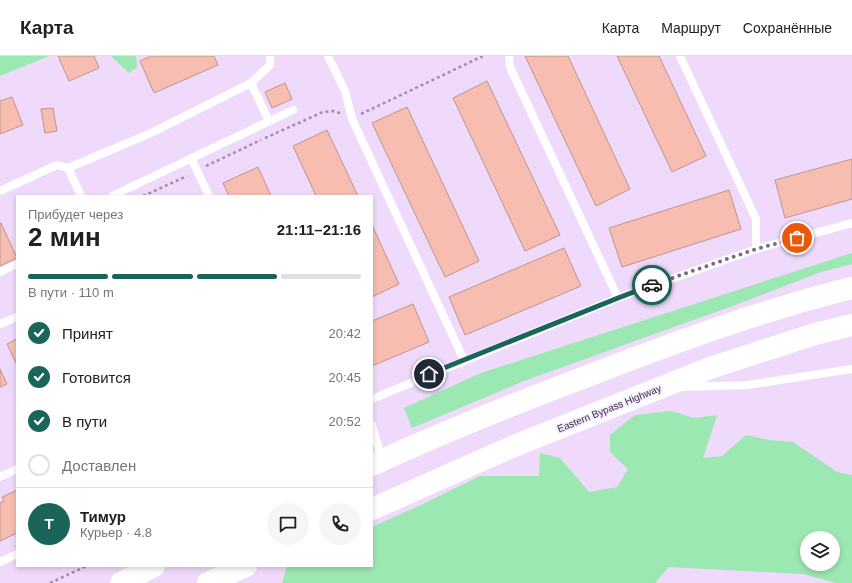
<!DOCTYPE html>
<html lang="ru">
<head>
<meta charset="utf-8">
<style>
  body { margin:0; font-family:Helvetica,sans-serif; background:#f6f6f6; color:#202124; height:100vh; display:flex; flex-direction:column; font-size:15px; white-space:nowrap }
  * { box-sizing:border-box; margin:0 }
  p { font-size:13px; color:#757577 }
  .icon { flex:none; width:22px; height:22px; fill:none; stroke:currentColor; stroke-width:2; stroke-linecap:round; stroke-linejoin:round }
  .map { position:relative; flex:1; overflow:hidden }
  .drawer { position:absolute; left:16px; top:139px; width:357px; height:372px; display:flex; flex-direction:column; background:#fff; border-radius:0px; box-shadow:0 2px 6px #0003 }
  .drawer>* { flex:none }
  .fabs { position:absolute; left:800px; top:475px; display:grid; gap:8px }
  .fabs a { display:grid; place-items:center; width:40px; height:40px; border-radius:50%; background:#fff; box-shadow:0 2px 6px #0003; font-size:20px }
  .pin { position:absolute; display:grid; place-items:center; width:34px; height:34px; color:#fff; margin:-17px; border:2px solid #fff; border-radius:50%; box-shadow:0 1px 4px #0007 }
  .courier { position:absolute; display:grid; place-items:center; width:40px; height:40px; margin:-20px; border:3px solid #1b645a; border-radius:50%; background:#fff; color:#222; box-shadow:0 1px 5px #0007 }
  .headline em { font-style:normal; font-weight:700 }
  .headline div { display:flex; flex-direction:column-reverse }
  .headline { display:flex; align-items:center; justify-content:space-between; height:68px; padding:0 12px }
  h1 { font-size:26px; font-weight:700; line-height:30px }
  .bar { display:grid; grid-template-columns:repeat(4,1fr); gap:6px 4px; align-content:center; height:48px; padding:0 12px }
  .bar i { height:5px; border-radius:3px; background:#e0e0e0 }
  .bar .active { background:#1b645a }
  .bar p { grid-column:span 4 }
  .line { display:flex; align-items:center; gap:10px; padding:0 12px; border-top:1px solid #e0e0e0 }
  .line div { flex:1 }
  .round { display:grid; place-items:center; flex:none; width:42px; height:42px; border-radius:21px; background:#f6f6f6 }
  ol { padding:0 12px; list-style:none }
  li { display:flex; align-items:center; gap:12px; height:44px }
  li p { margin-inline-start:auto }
  li .icon { padding:4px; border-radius:50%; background:#1b645a; color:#fff; stroke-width:4 }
  li:last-child { color:#757577 }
  li i { width:22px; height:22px; border:2px solid #e0e0e0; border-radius:50% }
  header { display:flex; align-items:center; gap:24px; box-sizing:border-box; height:56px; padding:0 20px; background:#fff; border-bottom:1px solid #e0e0e0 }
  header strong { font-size:19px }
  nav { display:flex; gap:22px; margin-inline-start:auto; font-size:14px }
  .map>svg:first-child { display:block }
  .green { fill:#9be8b2; fill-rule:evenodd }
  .building { fill:#f7bdb1; stroke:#bd958d }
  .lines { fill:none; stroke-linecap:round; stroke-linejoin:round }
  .path { stroke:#9f8fa7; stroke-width:2.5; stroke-dasharray:3 3; stroke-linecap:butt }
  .lane { stroke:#fff; stroke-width:8 }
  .primary { stroke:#fff; stroke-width:22 }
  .done { stroke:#786c80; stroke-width:4; stroke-dasharray:0 7.2 }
  .route { stroke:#1b645a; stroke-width:5 }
  .labels { text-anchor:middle; stroke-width:3; stroke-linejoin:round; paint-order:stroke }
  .street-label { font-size:10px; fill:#38303d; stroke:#f7eafe }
</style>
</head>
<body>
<header>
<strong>Карта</strong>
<nav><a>Карта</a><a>Маршрут</a><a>Сохранённые</a></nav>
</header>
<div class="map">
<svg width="852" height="527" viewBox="0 0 852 527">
  <rect width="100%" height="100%" fill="#efdafb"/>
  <g class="green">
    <path d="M 0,0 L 49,0 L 0,20 Z"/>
    <path d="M 111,0 L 136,0 L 137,11 L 129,17 Z"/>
    <path d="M 852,197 L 852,208 L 821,216 L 738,248 L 524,325 L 412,372 L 404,352 L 481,317 Z"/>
    <path d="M 671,355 L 694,362 L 717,359 L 703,402 L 722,400 L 746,379 L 769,384 L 793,386 L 837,416 L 852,419 L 852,527 L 836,527 L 803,518 L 669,511 L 655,527 L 282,527 L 287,510 L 372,510 L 372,471 L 425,447 L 480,420 L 539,420 L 540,397 L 560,402 L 589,436 L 617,431 L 628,413 L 610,396 L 610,379 L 635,359 ZM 807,482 L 833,482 L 833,508 L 807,508 Z"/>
  </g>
  <g class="building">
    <path d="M 58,0 L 94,0 L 99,12 L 69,25 Z"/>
    <path d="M 151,0 L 214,0 L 218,9 L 154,37 L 140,5 Z"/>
    <path d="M 525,0 L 568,0 L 630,133 L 596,150 Z"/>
    <path d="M 617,0 L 659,0 L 706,100 L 672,116 Z"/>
    <path d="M 487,25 L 560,179 L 525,195 L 453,42 Z"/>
    <path d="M 285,27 L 292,43 L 272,52 L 265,36 Z"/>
    <path d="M 12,41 L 23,69 L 0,78 L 0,45 Z"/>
    <path d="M 407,51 L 479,205 L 445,221 L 372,67 Z"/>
    <path d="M 53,52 L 57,75 L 45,77 L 41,53 Z"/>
    <path d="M 327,74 L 358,140 L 316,140 L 293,90 Z"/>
    <path d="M 852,103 L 852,143 L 785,162 L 775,124 Z"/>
    <path d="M 258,111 L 271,140 L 229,140 L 223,127 Z"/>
    <path d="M 729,134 L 741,173 L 622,211 L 609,172 Z"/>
    <path d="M 1,167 L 17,202 L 0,210 L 0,168 Z"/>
    <path d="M 372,169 L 399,228 L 372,241 Z"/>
    <path d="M 564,192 L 581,230 L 465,279 L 449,241 Z"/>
    <path d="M 413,248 L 429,286 L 372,310 L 372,265 Z"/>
    <path d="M 17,283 L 17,309 L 7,288 Z"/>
    <path d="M 0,313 L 7,328 L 0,331 Z"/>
    <path d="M 17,434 L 17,477 L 0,485 L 0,447 L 4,445 L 2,441 Z"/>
  </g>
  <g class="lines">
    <g class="path">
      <path d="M 361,58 L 483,0"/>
      <path d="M 265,82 L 323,56 L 333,55 L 340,57"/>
      <path d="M 206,110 L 261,84"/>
      <path d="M 143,140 L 187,120"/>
      <path d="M 50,527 L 87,510"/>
    </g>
    <g class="lane">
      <path d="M 328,0 L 345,35 L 352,63 L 464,304"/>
      <path d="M 509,0 L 510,11 L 618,242"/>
      <path d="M 680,0 L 756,163 L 756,193"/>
      <path d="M 251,27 L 269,65"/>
      <path d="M 191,102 L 209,140"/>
      <path d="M 68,112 L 149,78 L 251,27 L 270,9 L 270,0"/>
      <path d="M 0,135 L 57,109 L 68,112 L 81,140"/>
      <path d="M 112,140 L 293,54"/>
      <path d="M 0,216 L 17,208"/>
      <path d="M 0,268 L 17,261"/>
      <path d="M 683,331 L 748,329 L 852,313"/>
      <path d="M 372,343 L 618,242 L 756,193 L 852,167"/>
      <path d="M 372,369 L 382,404"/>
      <path d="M 0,421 L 17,413"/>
      <path d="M 0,506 L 17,498"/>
    </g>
    <g class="primary">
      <path d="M 372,409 C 444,375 519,346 593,318 C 678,285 763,254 852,232"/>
      <path d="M 372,453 L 514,390 L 710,312 L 815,278 L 852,269"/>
      <path d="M 121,527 L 154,510"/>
      <path d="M 208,527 L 246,510"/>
    </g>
  </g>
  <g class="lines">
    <path class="done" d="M 652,229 L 756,193 L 797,182"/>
    <path class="route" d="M 429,318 L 618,242 L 652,229"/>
  </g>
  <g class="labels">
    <g class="street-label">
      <text transform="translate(609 352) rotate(-22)" y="4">Eastern Bypass Highway</text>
    </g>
  </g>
</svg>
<div class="fabs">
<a><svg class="icon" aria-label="layers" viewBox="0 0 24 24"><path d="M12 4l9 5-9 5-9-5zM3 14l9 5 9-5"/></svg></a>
</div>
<div class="pin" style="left:797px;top:182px;background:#ea580c"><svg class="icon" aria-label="bag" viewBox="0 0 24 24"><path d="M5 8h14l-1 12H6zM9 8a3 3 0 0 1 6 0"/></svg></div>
<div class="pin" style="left:429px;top:318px;background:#1f2937"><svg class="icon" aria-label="home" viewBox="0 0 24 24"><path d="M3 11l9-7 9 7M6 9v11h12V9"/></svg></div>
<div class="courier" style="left:652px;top:229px"><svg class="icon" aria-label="car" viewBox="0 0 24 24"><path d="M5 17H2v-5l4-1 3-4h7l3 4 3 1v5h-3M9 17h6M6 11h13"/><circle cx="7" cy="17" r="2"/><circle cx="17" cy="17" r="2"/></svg></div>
<section class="drawer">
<div class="headline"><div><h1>2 мин</h1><p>Прибудет через</p></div><em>21:11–21:16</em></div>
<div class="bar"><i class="active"></i><i class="active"></i><i class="active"></i><i></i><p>В пути · 110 m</p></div>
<ol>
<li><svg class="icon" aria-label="check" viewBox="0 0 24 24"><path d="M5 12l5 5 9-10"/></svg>Принят<p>20:42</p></li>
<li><svg class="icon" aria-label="check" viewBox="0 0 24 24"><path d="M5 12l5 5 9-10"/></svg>Готовится<p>20:45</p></li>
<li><svg class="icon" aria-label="check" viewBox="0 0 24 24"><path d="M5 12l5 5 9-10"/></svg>В пути<p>20:52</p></li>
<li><i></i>Доставлен</li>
</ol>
<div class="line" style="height:72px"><b class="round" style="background:#1b645a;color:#fff">Т</b><div><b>Тимур</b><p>Курьер · 4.8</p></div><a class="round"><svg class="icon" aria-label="chat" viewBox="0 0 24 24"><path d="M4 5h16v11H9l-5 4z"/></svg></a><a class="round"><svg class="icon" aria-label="phone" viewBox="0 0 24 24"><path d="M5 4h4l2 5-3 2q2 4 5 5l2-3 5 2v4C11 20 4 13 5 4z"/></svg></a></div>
</section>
</div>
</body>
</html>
